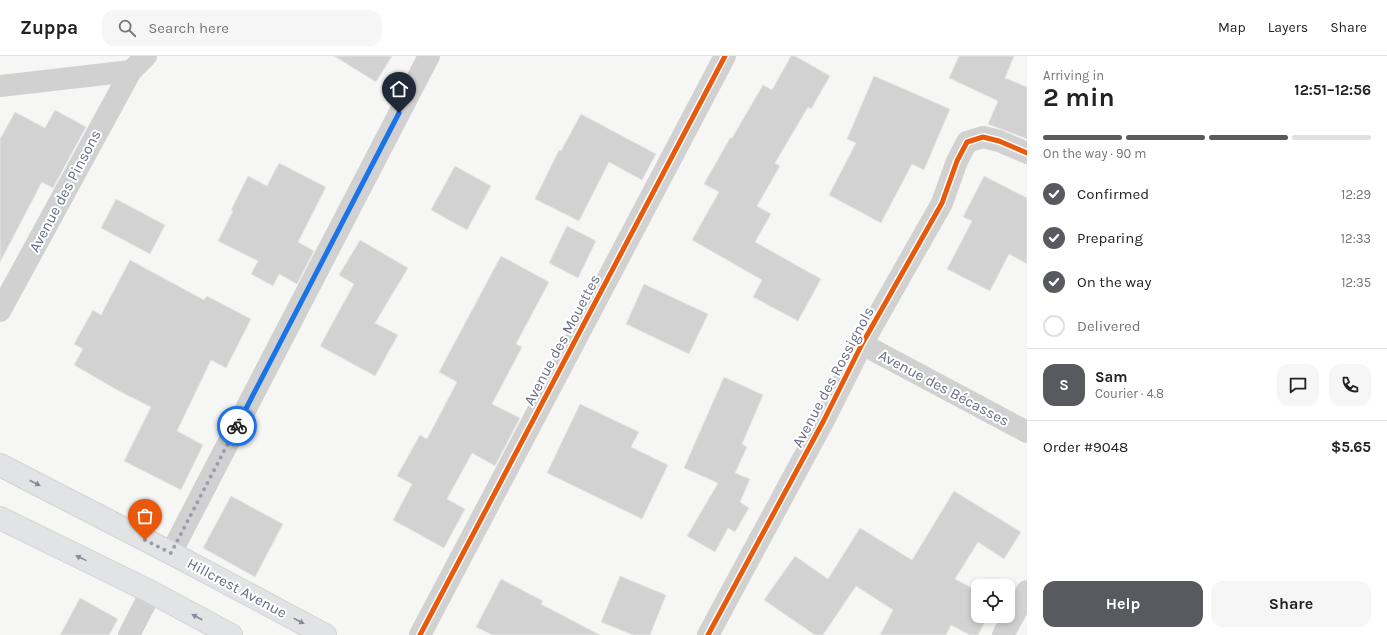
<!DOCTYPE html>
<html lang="en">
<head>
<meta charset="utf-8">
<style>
  body { margin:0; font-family:Karla,sans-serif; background:#f6f6f6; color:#222; height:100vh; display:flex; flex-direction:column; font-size:15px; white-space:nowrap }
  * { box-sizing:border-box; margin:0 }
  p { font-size:13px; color:#767676 }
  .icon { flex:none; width:22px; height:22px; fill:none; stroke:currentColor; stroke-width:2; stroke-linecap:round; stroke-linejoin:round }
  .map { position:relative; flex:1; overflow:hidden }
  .side { display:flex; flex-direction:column; background:#fff; width:360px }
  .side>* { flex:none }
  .controls { position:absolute; left:971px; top:523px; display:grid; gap:8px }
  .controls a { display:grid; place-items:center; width:44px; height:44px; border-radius:8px; background:#fff; box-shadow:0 2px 6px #0003; font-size:20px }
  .pin { position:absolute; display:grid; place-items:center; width:34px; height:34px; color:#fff; margin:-41px -17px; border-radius:50% 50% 50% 0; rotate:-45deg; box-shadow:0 0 4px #0007 }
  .pin .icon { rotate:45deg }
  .courier { position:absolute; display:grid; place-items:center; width:40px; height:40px; margin:-20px; border:3px solid #1a73e8; border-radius:50%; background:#fff; color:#222; box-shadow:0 1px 5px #0007 }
  .overview em { font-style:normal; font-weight:700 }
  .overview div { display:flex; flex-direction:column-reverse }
  .overview { display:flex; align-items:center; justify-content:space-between; height:68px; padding:0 16px }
  h1 { font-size:26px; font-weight:700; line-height:30px }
  .bar { display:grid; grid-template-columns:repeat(4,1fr); gap:6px 4px; align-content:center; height:48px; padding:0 16px }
  .bar i { height:5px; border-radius:3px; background:#e0e0e0 }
  .bar .current { background:#585a60 }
  .bar p { grid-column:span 4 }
  .line { display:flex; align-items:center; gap:10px; padding:0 16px; border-top:1px solid #e0e0e0 }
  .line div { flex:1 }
  .round { display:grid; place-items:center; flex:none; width:42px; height:42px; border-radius:12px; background:#f6f6f6 }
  ol { padding:0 16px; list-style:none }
  li { display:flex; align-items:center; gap:12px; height:44px }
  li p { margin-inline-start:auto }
  li .icon { padding:4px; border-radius:50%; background:#585a60; color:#fff; stroke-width:4 }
  li:last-child { color:#767676 }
  li i { width:22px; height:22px; border:2px solid #e0e0e0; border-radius:50% }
  .primary-button { display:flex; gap:8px; margin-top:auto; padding:8px 16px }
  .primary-button a { flex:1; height:46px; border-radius:12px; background:#585a60; color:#fff; font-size:16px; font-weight:700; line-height:46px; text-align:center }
  .primary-button a+a { background:#f6f6f6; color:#222 }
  header { display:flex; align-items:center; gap:24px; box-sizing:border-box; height:56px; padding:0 20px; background:#fff; border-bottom:1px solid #e0e0e0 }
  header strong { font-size:19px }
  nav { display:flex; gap:22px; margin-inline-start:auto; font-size:14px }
  .search { width:280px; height:36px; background:#f6f6f6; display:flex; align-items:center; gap:10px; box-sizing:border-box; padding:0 14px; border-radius:12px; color:#767676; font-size:15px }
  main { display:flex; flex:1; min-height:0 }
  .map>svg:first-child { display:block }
  .building { fill:#d2d2d3; stroke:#e6e6e5 }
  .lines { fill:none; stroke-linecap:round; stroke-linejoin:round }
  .secondary-casing { stroke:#d3d3d4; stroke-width:24 }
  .street { stroke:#d1d1d2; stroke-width:22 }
  .secondary { stroke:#e2e3e4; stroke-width:22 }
  .cycleway-casing { stroke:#fff; stroke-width:8 }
  .cycleway { stroke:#e8590c; stroke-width:5 }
  .oneway { fill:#868b9c }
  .done { stroke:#999eac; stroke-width:4; stroke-dasharray:0 7.2 }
  .route { stroke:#1a73e8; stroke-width:5 }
  .labels { text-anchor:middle; stroke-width:4; stroke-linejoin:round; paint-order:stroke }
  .street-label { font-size:15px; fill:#676e84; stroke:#fff }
</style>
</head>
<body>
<header>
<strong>Zuppa</strong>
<div class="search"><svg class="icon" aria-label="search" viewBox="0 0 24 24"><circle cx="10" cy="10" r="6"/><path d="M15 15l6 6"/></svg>Search here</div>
<nav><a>Map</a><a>Layers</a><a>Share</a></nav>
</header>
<main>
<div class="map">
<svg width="1027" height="579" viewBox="0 0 1027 579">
  <rect width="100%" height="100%" fill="#f6f6f5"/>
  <g class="building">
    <path d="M 334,0 L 392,0 L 376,26 Z"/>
    <path d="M 791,0 L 795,0 L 830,20 L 811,53 L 808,51 L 775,107 L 780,110 L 757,150 L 771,158 L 755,186 L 821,223 L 798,265 L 753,241 L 762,224 L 692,184 L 719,136 L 704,128 L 730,82 L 732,82 L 763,29 L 772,34 Z"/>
    <path d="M 959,0 L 1014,0 L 1005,22 L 1027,31 L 1027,83 L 988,68 L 998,45 L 949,22 Z"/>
    <path d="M 874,20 L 950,53 L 924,114 L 912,108 L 881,167 L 829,139 L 856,87 L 847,83 Z"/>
    <path d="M 55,54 L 86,71 L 53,132 L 42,126 L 0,206 L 0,83 L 15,56 L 45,72 Z"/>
    <path d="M 581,58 L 656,98 L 642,124 L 609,106 L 579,165 L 535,143 L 559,94 L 561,95 Z"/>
    <path d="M 279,107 L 326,131 L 298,186 L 314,195 L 297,228 L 279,218 L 273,230 L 251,218 L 258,205 L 218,185 L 233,155 L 231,154 L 248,120 L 267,130 Z"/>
    <path d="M 455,110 L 491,130 L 467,174 L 431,154 Z"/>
    <path d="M 984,120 L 1027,142 L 1027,208 L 1009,198 L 990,235 L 947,213 L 972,165 L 963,161 Z"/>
    <path d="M 116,143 L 165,169 L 150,198 L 101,172 Z"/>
    <path d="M 567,170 L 596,185 L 578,222 L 549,207 Z"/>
    <path d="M 360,184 L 408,212 L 375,267 L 398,279 L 375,320 L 320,290 L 354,228 L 339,219 Z"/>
    <path d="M 501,200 L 549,226 L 516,288 L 522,291 L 492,348 L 520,362 L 495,410 L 472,397 L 447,443 L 465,453 L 444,492 L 393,464 L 412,428 L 397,420 L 420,379 L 427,383 L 457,326 L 439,316 Z"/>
    <path d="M 130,204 L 204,244 L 207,240 L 251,263 L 226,312 L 211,304 L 177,375 L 203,389 L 181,434 L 124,405 L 151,351 L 119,335 L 74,309 L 83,293 L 74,288 L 93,254 L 101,259 Z"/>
    <path d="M 644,228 L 708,258 L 689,298 L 626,268 Z"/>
    <path d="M 724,321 L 763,339 L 742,388 L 747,391 L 735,417 L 750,423 L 740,446 L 749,452 L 735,476 L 728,472 L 715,496 L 687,480 L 718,427 L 684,412 Z"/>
    <path d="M 580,348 L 639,376 L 631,391 L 668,409 L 642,463 L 547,417 Z"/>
    <path d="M 954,435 L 1021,476 L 1004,503 L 978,486 L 955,523 L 978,535 L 978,560 L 988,560 L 978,579 L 970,579 L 951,569 L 946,579 L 880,579 L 893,554 L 856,530 L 823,579 L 815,579 L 764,544 L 795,500 L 828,523 L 860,472 L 912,504 Z"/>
    <path d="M 231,440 L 283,468 L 255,521 L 203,492 Z"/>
    <path d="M 620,520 L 666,539 L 650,579 L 633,579 L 601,566 Z"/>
    <path d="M 501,523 L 543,545 L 541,548 L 600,579 L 492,579 L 476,571 Z"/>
    <path d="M 80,542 L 118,563 L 109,579 L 60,579 Z"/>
  </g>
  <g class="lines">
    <g class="secondary-casing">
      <g id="secondary">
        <path d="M 0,409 L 171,497 L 325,579"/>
        <path d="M 0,462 L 151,536 L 231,579"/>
      </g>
    </g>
    <g class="street">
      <path d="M 0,30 L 131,15"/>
      <path d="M 0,255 L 131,15 L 146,0"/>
      <path d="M 862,288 L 1027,376"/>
      <path d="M 171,497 L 429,0"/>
      <path d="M 129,579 L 151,536"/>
      <path d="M 420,579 L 725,0"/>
      <path d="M 708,579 L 824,364 L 862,288 L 942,147 L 957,105 L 967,86 L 983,81 L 999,85 L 1027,97"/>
      <path d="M 1003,579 L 1027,535"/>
    </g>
    <use href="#secondary" class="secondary"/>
    <g class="cycleway-casing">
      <g id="cycleway">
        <path d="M 420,579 L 725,0"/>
        <path d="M 708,579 L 824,364 L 862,288 L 942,147 L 957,105 L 967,86 L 983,81 L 999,85 L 1027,97"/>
      </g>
    </g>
    <use href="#cycleway" class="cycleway"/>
  </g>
  <defs><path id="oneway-solid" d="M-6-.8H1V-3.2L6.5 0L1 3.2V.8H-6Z"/></defs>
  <g class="oneway">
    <use href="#oneway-solid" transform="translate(35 427) rotate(27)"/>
    <use href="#oneway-solid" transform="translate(81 502) rotate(-154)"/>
    <use href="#oneway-solid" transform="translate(197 561) rotate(-152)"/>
    <use href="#oneway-solid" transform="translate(299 565) rotate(28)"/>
  </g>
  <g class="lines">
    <path class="done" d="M 145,484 L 171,497 L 237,370"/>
    <path class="route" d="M 237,370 L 399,57"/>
  </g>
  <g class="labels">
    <g class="street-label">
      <text transform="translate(65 135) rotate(-62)" y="5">Avenue des Pinsons</text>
      <text transform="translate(562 284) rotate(-62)" y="5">Avenue des Mouettes</text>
      <text transform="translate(833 321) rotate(-62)" y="5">Avenue des Rossignols</text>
      <text transform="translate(944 332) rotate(28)" y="5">Avenue des Bécasses</text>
      <text transform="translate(237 532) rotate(28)" y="5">Hillcrest Avenue</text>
    </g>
  </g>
</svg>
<div class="controls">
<a><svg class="icon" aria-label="locate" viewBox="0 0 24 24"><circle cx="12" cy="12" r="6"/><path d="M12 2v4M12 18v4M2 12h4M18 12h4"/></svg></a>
</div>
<div class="pin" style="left:145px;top:484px;background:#ea580c"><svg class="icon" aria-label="bag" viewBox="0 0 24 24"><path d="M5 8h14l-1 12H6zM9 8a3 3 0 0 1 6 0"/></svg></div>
<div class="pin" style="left:399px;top:57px;background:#1f2937"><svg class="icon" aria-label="home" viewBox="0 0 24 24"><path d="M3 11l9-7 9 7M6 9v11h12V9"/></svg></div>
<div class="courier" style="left:237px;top:370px"><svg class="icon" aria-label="bike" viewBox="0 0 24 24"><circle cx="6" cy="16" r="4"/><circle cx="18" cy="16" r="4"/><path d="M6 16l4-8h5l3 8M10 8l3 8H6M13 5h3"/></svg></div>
</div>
<section class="side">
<div class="overview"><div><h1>2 min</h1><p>Arriving in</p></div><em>12:51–12:56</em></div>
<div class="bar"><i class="current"></i><i class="current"></i><i class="current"></i><i></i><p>On the way · 90 m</p></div>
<ol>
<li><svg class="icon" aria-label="check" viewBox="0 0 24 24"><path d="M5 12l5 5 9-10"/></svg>Confirmed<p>12:29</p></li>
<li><svg class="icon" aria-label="check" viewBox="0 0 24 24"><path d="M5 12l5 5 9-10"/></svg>Preparing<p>12:33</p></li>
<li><svg class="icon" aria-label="check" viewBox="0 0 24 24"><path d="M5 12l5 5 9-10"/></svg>On the way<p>12:35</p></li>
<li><i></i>Delivered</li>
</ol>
<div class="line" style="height:72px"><b class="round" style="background:#585a60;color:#fff">S</b><div><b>Sam</b><p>Courier · 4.8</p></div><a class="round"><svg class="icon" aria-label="chat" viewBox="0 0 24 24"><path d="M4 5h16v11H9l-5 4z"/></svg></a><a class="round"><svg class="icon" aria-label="phone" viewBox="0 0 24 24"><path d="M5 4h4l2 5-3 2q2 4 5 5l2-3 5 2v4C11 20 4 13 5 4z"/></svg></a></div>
<div class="line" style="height:52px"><div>Order #9048</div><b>$5.65</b></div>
<div class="primary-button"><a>Help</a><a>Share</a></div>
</section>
</main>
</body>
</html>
